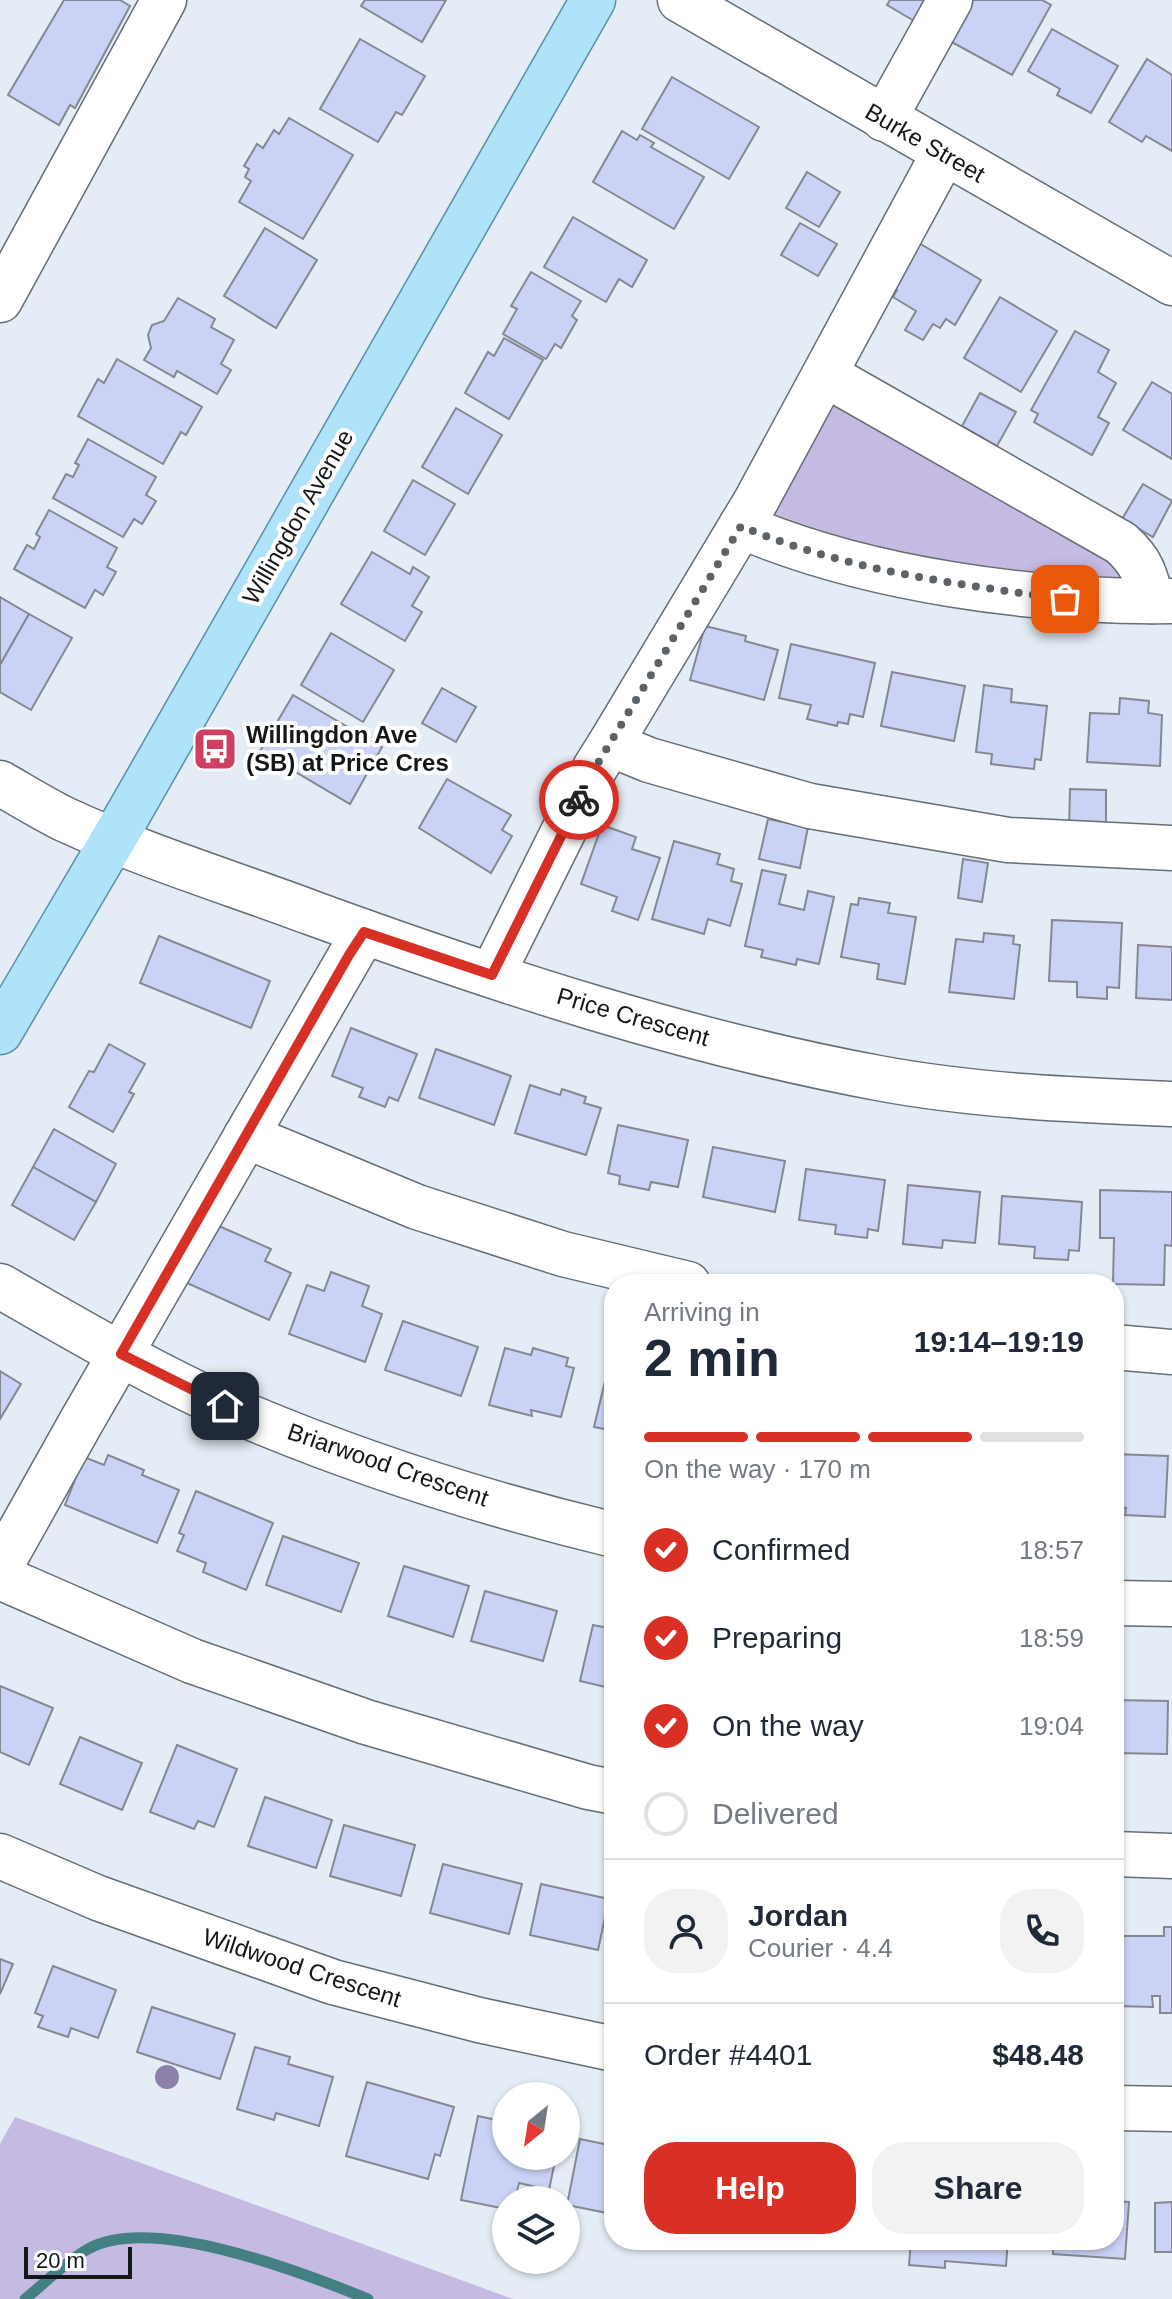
<!DOCTYPE html>
<html lang="en">
<head>
<meta charset="utf-8">
<style>
  body { margin:0; font-family:Arial,sans-serif; background:#f2f2f3; color:#1f2937; height:100vh; display:flex; flex-direction:column; font-size:30px; white-space:nowrap }
  * { box-sizing:border-box; margin:0 }
  p { font-size:26px; color:#747a83 }
  .icon { flex:none; width:44px; height:44px; fill:none; stroke:currentColor; stroke-width:2; stroke-linecap:round; stroke-linejoin:round }
  .map { position:relative; flex:1; overflow:hidden }
  .drawer { position:absolute; left:604px; top:1274px; width:520px; height:976px; display:flex; flex-direction:column; background:#fff; border-radius:32px; box-shadow:0 2px 6px #0004 }
  .drawer>* { flex:none }
  .needle { width:52px; rotate:210deg }
  .tools { position:absolute; left:492px; top:2082px; display:grid; gap:16px }
  .tools a { display:grid; place-items:center; width:88px; height:88px; border-radius:50%; background:#fff; box-shadow:0 2px 6px #0004; font-size:40px }
  .scale { position:absolute; left:24px; bottom:20px; width:108px; box-sizing:border-box; padding-left:8px; border:4px solid #14171a; border-top:0; font-size:22px; line-height:28px; white-space:nowrap; color:#14171a; -webkit-text-stroke:6px #fff; paint-order:stroke }
  .pin { position:absolute; display:grid; place-items:center; width:68px; height:68px; color:#fff; margin:-34px; border-radius:16px; box-shadow:0 4px 12px #0006 }
  .courier { position:absolute; display:grid; place-items:center; width:80px; height:80px; margin:-40px; border:6px solid #d93025; border-radius:50%; background:#fff; color:#222; box-shadow:0 2px 10px #0007 }
  .headline em { font-style:normal; font-weight:600 }
  .headline div { display:flex; flex-direction:column-reverse }
  .headline { display:flex; align-items:center; justify-content:space-between; height:136px; padding:0 40px }
  h1 { font-size:52px; font-weight:600; line-height:60px }
  .bar { display:grid; grid-template-columns:repeat(4,1fr); gap:12px 8px; align-content:center; height:96px; padding:0 40px }
  .bar i { height:10px; border-radius:6px; background:#e0e1e3 }
  .bar .selected { background:#d93025 }
  .bar p { grid-column:span 4 }
  .line { display:flex; align-items:center; gap:20px; padding:0 40px; border-top:2px solid #e0e1e3 }
  .line div { flex:1 }
  .round { display:grid; place-items:center; flex:none; width:84px; height:84px; border-radius:32px; background:#f2f2f3 }
  ol { padding:0 40px; list-style:none }
  li { display:flex; align-items:center; gap:24px; height:88px }
  li p { margin-inline-start:auto }
  li .icon { padding:8px; border-radius:50%; background:#d93025; color:#fff; stroke-width:4 }
  li:last-child { color:#747a83 }
  li i { width:44px; height:44px; border:4px solid #e0e1e3; border-radius:50% }
  .cta { display:flex; gap:16px; margin-top:auto; padding:16px 40px }
  .cta a { flex:1; height:92px; border-radius:32px; background:#d93025; color:#fff; font-size:32px; font-weight:600; line-height:92px; text-align:center }
  .cta a+a { background:#f2f2f3; color:#1f2937 }
  .map>svg:first-child { display:block }
  .green { fill:#c5bae2 }
  .lines { fill:none; stroke-linecap:round; stroke-linejoin:round }
  .stream { stroke:#447f84; stroke-width:11 }
  .building { fill:#cad3f5; stroke:#858892; stroke-width:2 }
  .minor-casing { stroke:#666e75; stroke-width:47 }
  .major-casing { stroke:#5590a8; stroke-width:47 }
  .minor { stroke:#fff; stroke-width:44 }
  .major { stroke:#aee3f9; stroke-width:44 }
  .tree { fill:#8b81a9 }
  .done { stroke:#5d6267; stroke-width:8; stroke-dasharray:0 14.4 }
  .route { stroke:#d93025; stroke-width:10 }
  .labels { text-anchor:middle; stroke-width:8; stroke-linejoin:round; paint-order:stroke }
  .street-label { font-size:24px; fill:#14171a; stroke:#fff }
  .poi-label { font-size:24px; font-weight:bold; fill:#14171a; stroke:#fff; text-anchor:start }
</style>
</head>
<body>
<div class="map">
<svg width="1172" height="2299" viewBox="0 0 1172 2299">
  <rect width="100%" height="100%" fill="#e4ecf5"/>
  <g class="green">
    <path d="M 826,375 L 1146,578 C 1021,577 868,554 753,505 Z"/>
    <path d="M 15,2117 L 513,2299 L 0,2299 L 0,2144 Z"/>
  </g>
  <g class="lines">
    <path class="stream" d="M 25,2299 C 45,2283 65,2262 88,2249 C 151,2213 304,2273 368,2299"/>
  </g>
  <g class="building">
    <path d="M 64,0 L 120,0 L 130,6 L 75,108 L 70,105 L 59,125 L 8,95 Z"/>
    <path d="M 365,0 L 446,0 L 422,42 L 361,6 Z"/>
    <path d="M 890,0 L 936,0 L 921,25 L 887,5 Z"/>
    <path d="M 971,0 L 1042,0 L 1051,5 L 1012,75 L 948,40 Z"/>
    <path d="M 1052,29 L 1118,66 L 1091,113 L 1057,95 L 1060,89 L 1028,71 Z"/>
    <path d="M 360,39 L 425,76 L 402,115 L 396,112 L 378,142 L 320,109 Z"/>
    <path d="M 1147,59 L 1172,75 L 1172,151 L 1146,136 L 1142,142 L 1109,122 Z"/>
    <path d="M 672,77 L 759,127 L 729,179 L 642,129 Z"/>
    <path d="M 289,118 L 353,155 L 303,239 L 239,202 L 251,181 L 245,177 L 249,169 L 244,166 L 257,144 L 263,148 L 274,130 L 279,134 Z"/>
    <path d="M 622,131 L 637,140 L 640,135 L 654,143 L 651,147 L 704,177 L 674,229 L 593,182 Z"/>
    <path d="M 807,172 L 840,192 L 819,227 L 786,208 Z"/>
    <path d="M 573,217 L 647,260 L 632,287 L 619,279 L 606,302 L 544,267 Z"/>
    <path d="M 800,223 L 837,244 L 818,276 L 781,255 Z"/>
    <path d="M 265,228 L 317,260 L 276,328 L 224,296 Z"/>
    <path d="M 919,243 L 981,280 L 955,325 L 946,319 L 940,328 L 933,324 L 923,340 L 905,330 L 916,311 L 893,297 L 897,290 L 893,288 Z"/>
    <path d="M 531,272 L 581,301 L 572,316 L 577,320 L 561,348 L 555,344 L 546,359 L 503,334 L 517,309 L 511,306 Z"/>
    <path d="M 1000,297 L 1057,331 L 1021,392 L 964,358 Z"/>
    <path d="M 178,298 L 215,319 L 211,327 L 234,340 L 221,364 L 231,370 L 217,394 L 177,371 L 174,377 L 144,360 L 151,348 L 148,335 L 152,325 L 164,321 Z"/>
    <path d="M 1075,331 L 1109,350 L 1098,372 L 1116,383 L 1098,417 L 1109,423 L 1092,455 L 1034,422 L 1038,414 L 1031,410 Z"/>
    <path d="M 504,338 L 543,360 L 509,419 L 465,393 L 488,352 L 494,356 Z"/>
    <path d="M 117,359 L 202,407 L 186,435 L 181,432 L 163,464 L 78,416 L 98,379 L 104,383 Z"/>
    <path d="M 1152,382 L 1172,394 L 1172,459 L 1123,430 Z"/>
    <path d="M 980,393 L 1016,412 L 997,446 L 962,426 Z"/>
    <path d="M 456,408 L 502,435 L 468,494 L 422,467 Z"/>
    <path d="M 88,439 L 156,477 L 146,495 L 156,501 L 142,524 L 134,519 L 123,537 L 53,498 L 66,474 L 73,477 L 79,465 L 75,463 Z"/>
    <path d="M 413,480 L 455,504 L 425,555 L 384,531 Z"/>
    <path d="M 1143,484 L 1172,501 L 1153,537 L 1122,519 Z"/>
    <path d="M 49,510 L 117,548 L 107,567 L 116,572 L 103,595 L 95,590 L 85,608 L 14,569 L 27,545 L 34,549 L 40,537 L 36,534 Z"/>
    <path d="M 372,552 L 410,574 L 413,567 L 429,577 L 412,606 L 422,612 L 405,641 L 341,604 Z"/>
    <path d="M 0,597 L 29,614 L 0,665 Z"/>
    <path d="M 29,614 L 72,638 L 31,710 L 0,692 L 0,665 Z"/>
    <path d="M 705,626 L 746,636 L 745,641 L 778,650 L 764,700 L 690,680 Z"/>
    <path d="M 331,633 L 394,670 L 363,722 L 301,685 Z"/>
    <path d="M 791,644 L 875,663 L 863,717 L 850,714 L 848,724 L 838,722 L 837,726 L 807,719 L 811,705 L 779,698 Z"/>
    <path d="M 892,672 L 965,686 L 954,741 L 881,726 Z"/>
    <path d="M 984,685 L 1012,689 L 1011,702 L 1047,706 L 1041,760 L 1035,759 L 1034,769 L 991,764 L 992,754 L 976,752 Z"/>
    <path d="M 442,688 L 476,707 L 456,742 L 422,723 Z"/>
    <path d="M 293,695 L 382,747 L 350,804 L 260,751 Z"/>
    <path d="M 1120,698 L 1149,701 L 1148,713 L 1162,715 L 1160,766 L 1087,762 L 1090,713 L 1119,714 Z"/>
    <path d="M 447,779 L 511,815 L 502,830 L 512,836 L 491,873 L 419,828 Z"/>
    <path d="M 1070,789 L 1106,790 L 1106,831 L 1069,830 Z"/>
    <path d="M 768,819 L 808,827 L 800,868 L 759,859 Z"/>
    <path d="M 602,825 L 636,837 L 632,849 L 660,858 L 638,920 L 612,911 L 617,897 L 581,884 Z"/>
    <path d="M 674,841 L 720,854 L 717,864 L 734,869 L 731,881 L 742,884 L 730,926 L 708,919 L 704,934 L 652,919 Z"/>
    <path d="M 963,859 L 988,863 L 982,902 L 958,898 Z"/>
    <path d="M 762,870 L 786,875 L 779,904 L 804,910 L 808,891 L 834,897 L 819,964 L 797,959 L 796,965 L 761,957 L 763,950 L 745,946 Z"/>
    <path d="M 859,898 L 890,903 L 888,913 L 916,917 L 905,984 L 877,979 L 879,964 L 841,957 L 851,904 L 858,905 Z"/>
    <path d="M 1052,920 L 1122,923 L 1119,988 L 1107,987 L 1107,999 L 1077,997 L 1077,982 L 1049,981 Z"/>
    <path d="M 984,933 L 1014,936 L 1013,944 L 1020,945 L 1014,999 L 949,992 L 956,939 L 983,942 Z"/>
    <path d="M 159,936 L 270,981 L 251,1028 L 140,983 Z"/>
    <path d="M 1138,945 L 1172,947 L 1172,1000 L 1136,998 Z"/>
    <path d="M 351,1028 L 417,1054 L 398,1101 L 389,1097 L 385,1107 L 359,1097 L 363,1088 L 332,1076 Z"/>
    <path d="M 109,1044 L 145,1064 L 129,1092 L 134,1094 L 113,1132 L 69,1107 L 89,1071 L 94,1072 Z"/>
    <path d="M 436,1049 L 511,1076 L 494,1125 L 419,1098 Z"/>
    <path d="M 530,1085 L 560,1095 L 562,1089 L 586,1097 L 584,1103 L 601,1108 L 586,1155 L 515,1133 Z"/>
    <path d="M 618,1125 L 688,1140 L 678,1187 L 651,1182 L 649,1190 L 619,1184 L 620,1176 L 608,1173 Z"/>
    <path d="M 54,1129 L 116,1164 L 96,1202 L 33,1167 Z"/>
    <path d="M 713,1147 L 785,1161 L 775,1212 L 703,1197 Z"/>
    <path d="M 33,1167 L 96,1202 L 74,1240 L 12,1205 Z"/>
    <path d="M 806,1169 L 885,1180 L 878,1231 L 868,1229 L 867,1238 L 835,1234 L 836,1225 L 799,1220 Z"/>
    <path d="M 908,1185 L 980,1192 L 975,1243 L 943,1240 L 942,1248 L 903,1244 Z"/>
    <path d="M 1100,1190 L 1172,1192 L 1172,1246 L 1165,1245 L 1164,1285 L 1113,1284 L 1114,1238 L 1100,1238 Z"/>
    <path d="M 1002,1196 L 1082,1202 L 1079,1251 L 1069,1250 L 1068,1260 L 1034,1258 L 1035,1247 L 999,1244 Z"/>
    <path d="M 212,1223 L 271,1249 L 265,1261 L 291,1273 L 269,1320 L 185,1282 Z"/>
    <path d="M 331,1272 L 369,1286 L 362,1306 L 382,1314 L 365,1362 L 289,1334 L 307,1285 L 324,1291 Z"/>
    <path d="M 403,1321 L 478,1347 L 461,1396 L 385,1370 Z"/>
    <path d="M 505,1348 L 531,1355 L 533,1348 L 568,1358 L 566,1366 L 574,1368 L 561,1417 L 531,1410 L 532,1416 L 489,1405 Z"/>
    <path d="M 0,1371 L 21,1384 L 0,1419 Z"/>
    <path d="M 606,1377 L 614,1379 L 614,1431 L 594,1427 Z"/>
    <path d="M 1114,1454 L 1168,1456 L 1165,1517 L 1125,1515 L 1126,1508 L 1114,1507 Z"/>
    <path d="M 108,1455 L 144,1470 L 142,1475 L 179,1490 L 157,1543 L 65,1505 L 84,1457 L 104,1465 Z"/>
    <path d="M 196,1491 L 273,1523 L 246,1590 L 203,1572 L 206,1563 L 177,1551 L 184,1535 L 179,1533 Z"/>
    <path d="M 283,1536 L 359,1563 L 341,1612 L 266,1585 Z"/>
    <path d="M 404,1566 L 469,1586 L 453,1637 L 388,1616 Z"/>
    <path d="M 485,1591 L 557,1611 L 543,1661 L 471,1641 Z"/>
    <path d="M 593,1625 L 614,1629 L 614,1689 L 580,1681 Z"/>
    <path d="M 0,1686 L 53,1708 L 29,1765 L 0,1752 Z"/>
    <path d="M 1114,1700 L 1168,1701 L 1167,1754 L 1114,1753 Z"/>
    <path d="M 80,1737 L 142,1763 L 122,1810 L 60,1784 Z"/>
    <path d="M 177,1745 L 237,1769 L 214,1827 L 198,1821 L 194,1829 L 150,1812 Z"/>
    <path d="M 265,1797 L 332,1820 L 316,1868 L 248,1846 Z"/>
    <path d="M 344,1825 L 415,1845 L 401,1896 L 330,1876 Z"/>
    <path d="M 443,1864 L 522,1884 L 509,1934 L 430,1913 Z"/>
    <path d="M 541,1884 L 609,1899 L 598,1950 L 530,1935 Z"/>
    <path d="M 1164,1927 L 1172,1927 L 1172,2013 L 1160,2013 L 1160,1996 L 1152,1996 L 1153,2007 L 1117,2006 L 1117,1936 L 1164,1936 Z"/>
    <path d="M 0,1959 L 13,1964 L 0,1994 Z"/>
    <path d="M 53,1966 L 116,1990 L 98,2038 L 71,2028 L 68,2037 L 38,2027 L 43,2016 L 35,2013 Z"/>
    <path d="M 152,2007 L 235,2034 L 220,2079 L 137,2052 Z"/>
    <path d="M 255,2047 L 290,2057 L 288,2064 L 333,2077 L 319,2126 L 276,2113 L 274,2120 L 237,2109 Z"/>
    <path d="M 367,2082 L 454,2107 L 440,2156 L 435,2154 L 428,2179 L 346,2156 Z"/>
    <path d="M 478,2116 L 506,2122 L 506,2156 L 556,2156 L 549,2190 L 519,2183 L 515,2200 L 506,2200 L 506,2209 L 461,2200 Z"/>
    <path d="M 580,2139 L 614,2146 L 614,2208 L 608,2207 L 607,2213 L 567,2205 Z"/>
    <path d="M 1114,2201 L 1129,2202 L 1125,2259 L 1053,2254 L 1053,2240 L 1114,2240 Z"/>
    <path d="M 1172,2202 L 1172,2252 L 1155,2252 L 1155,2203 Z"/>
    <path d="M 810,2240 L 871,2240 L 869,2249 Z"/>
    <path d="M 911,2240 L 1008,2240 L 1006,2266 L 945,2261 L 945,2268 L 909,2265 Z"/>
  </g>
  <g class="lines">
    <g class="minor-casing">
      <g id="minor">
        <path d="M 680,0 L 1172,283"/>
        <path d="M 884,119 L 950,0"/>
        <path d="M 0,300 L 164,0"/>
        <path d="M 826,375 L 1121,543 C 1142,562 1145,574 1152,601"/>
        <path d="M 741,526 C 867,580 1036,603 1172,601"/>
        <path d="M 610,744 L 756,501 L 944,153"/>
        <path d="M 0,783 C 21,795 42,808 64,819 C 144,856 229,882 312,913 C 496,980 685,1042 878,1078 C 975,1096 1074,1100 1172,1104"/>
        <path d="M 492,975 L 595,768 L 610,744 L 649,760 L 810,806 L 1008,840 L 1172,848"/>
        <path d="M 246,1136 L 417,1207 L 563,1254 L 688,1284"/>
        <path d="M 0,1286 C 74,1328 148,1372 226,1407 C 351,1461 482,1503 614,1535"/>
        <path d="M 1114,1347 L 1172,1352"/>
        <path d="M 0,1567 L 80,1424 L 364,932"/>
        <path d="M 0,1577 L 192,1661 L 366,1722 L 588,1787 L 614,1792"/>
        <path d="M 1114,1603 L 1172,1604"/>
        <path d="M 1114,1854 L 1172,1856"/>
        <path d="M 0,1856 L 98,1898 L 333,1982 L 479,2020 L 614,2049"/>
        <path d="M 1114,2108 L 1172,2109"/>
      </g>
    </g>
    <g class="major-casing">
      <path id="major" d="M 0,1032 L 130,811 L 593,0"/>
    </g>
    <use href="#minor" class="minor"/>
    <use href="#major" class="major"/>
  </g>
  <circle class="tree" cx="167" cy="2077" r="12"/>
  <g class="lines">
    <path class="done" d="M 579,800 L 595,768 L 741,526 C 844,570 955,584 1065,599"/>
    <path class="route" d="M 225,1406 L 121,1354 L 349,955 L 364,932 L 492,975 L 579,800"/>
  </g>
  <defs>
    <g id="bus-square" transform="scale(2.3)"><rect x="-9" y="-9" width="18" height="18" rx="4" fill="#ce3f62" stroke="#fff"/><path d="M-5-6H5V4H4V6H2V4H-2V6H-4V4H-5ZM-3.5-4V0h7V-4ZM-3.5 1.2v1.5H-2V1.2ZM2 1.2v1.5H3.5V1.2Z" fill="#fff"/></g>
  </defs>
  <g fill-rule="evenodd">
    <use href="#bus-square" x="215" y="749"/>
  </g>
  <g class="labels">
    <g class="street-label">
      <text transform="translate(925 143) rotate(30)" y="8">Burke Street</text>
      <text transform="translate(298 517) rotate(-60)" y="8">Willingdon Avenue</text>
      <text transform="translate(633 1017) rotate(16)" y="8">Price Crescent</text>
      <text transform="translate(388 1465) rotate(19)" y="8">Briarwood Crescent</text>
      <text transform="translate(302 1968) rotate(18)" y="8">Wildwood Crescent</text>
    </g>
    <g class="poi-label">
      <text x="246" y="743">Willingdon Ave<tspan x="246" dy="28">(SB) at Price Cres</tspan></text>
    </g>
  </g>
</svg>
<div class="tools">
<a><svg class="needle" viewBox="-14 -14 28 28"><path d="M0-13l5 13h-10z" fill="#e53935"/><path d="M0 13l5-13h-10z" fill="#747a83"/></svg></a>
<a><svg class="icon" aria-label="layers" viewBox="0 0 24 24"><path d="M12 4l9 5-9 5-9-5zM3 14l9 5 9-5"/></svg></a>
</div>
<div class="scale">20 m</div>
<div class="pin" style="left:1065px;top:599px;background:#ea580c"><svg class="icon" aria-label="bag" viewBox="0 0 24 24"><path d="M5 8h14l-1 12H6zM9 8a3 3 0 0 1 6 0"/></svg></div>
<div class="pin" style="left:225px;top:1406px;background:#1f2937"><svg class="icon" aria-label="home" viewBox="0 0 24 24"><path d="M3 11l9-7 9 7M6 9v11h12V9"/></svg></div>
<div class="courier" style="left:579px;top:800px"><svg class="icon" aria-label="bike" viewBox="0 0 24 24"><circle cx="6" cy="16" r="4"/><circle cx="18" cy="16" r="4"/><path d="M6 16l4-8h5l3 8M10 8l3 8H6M13 5h3"/></svg></div>
<section class="drawer">
<div class="headline"><div><h1>2 min</h1><p>Arriving in</p></div><em>19:14–19:19</em></div>
<div class="bar"><i class="selected"></i><i class="selected"></i><i class="selected"></i><i></i><p>On the way · 170 m</p></div>
<ol>
<li><svg class="icon" aria-label="check" viewBox="0 0 24 24"><path d="M5 12l5 5 9-10"/></svg>Confirmed<p>18:57</p></li>
<li><svg class="icon" aria-label="check" viewBox="0 0 24 24"><path d="M5 12l5 5 9-10"/></svg>Preparing<p>18:59</p></li>
<li><svg class="icon" aria-label="check" viewBox="0 0 24 24"><path d="M5 12l5 5 9-10"/></svg>On the way<p>19:04</p></li>
<li><i></i>Delivered</li>
</ol>
<div class="line" style="height:144px"><a class="round"><svg class="icon" aria-label="person" viewBox="0 0 24 24"><circle cx="12" cy="8" r="4"/><path d="M4 21q1-7 8-7t8 7"/></svg></a><div><b>Jordan</b><p>Courier · 4.4</p></div><a class="round"><svg class="icon" aria-label="phone" viewBox="0 0 24 24"><path d="M5 4h4l2 5-3 2q2 4 5 5l2-3 5 2v4C11 20 4 13 5 4z"/></svg></a></div>
<div class="line" style="height:104px"><div>Order #4401</div><b>$48.48</b></div>
<div class="cta"><a>Help</a><a>Share</a></div>
</section>
</div>
</body>
</html>
